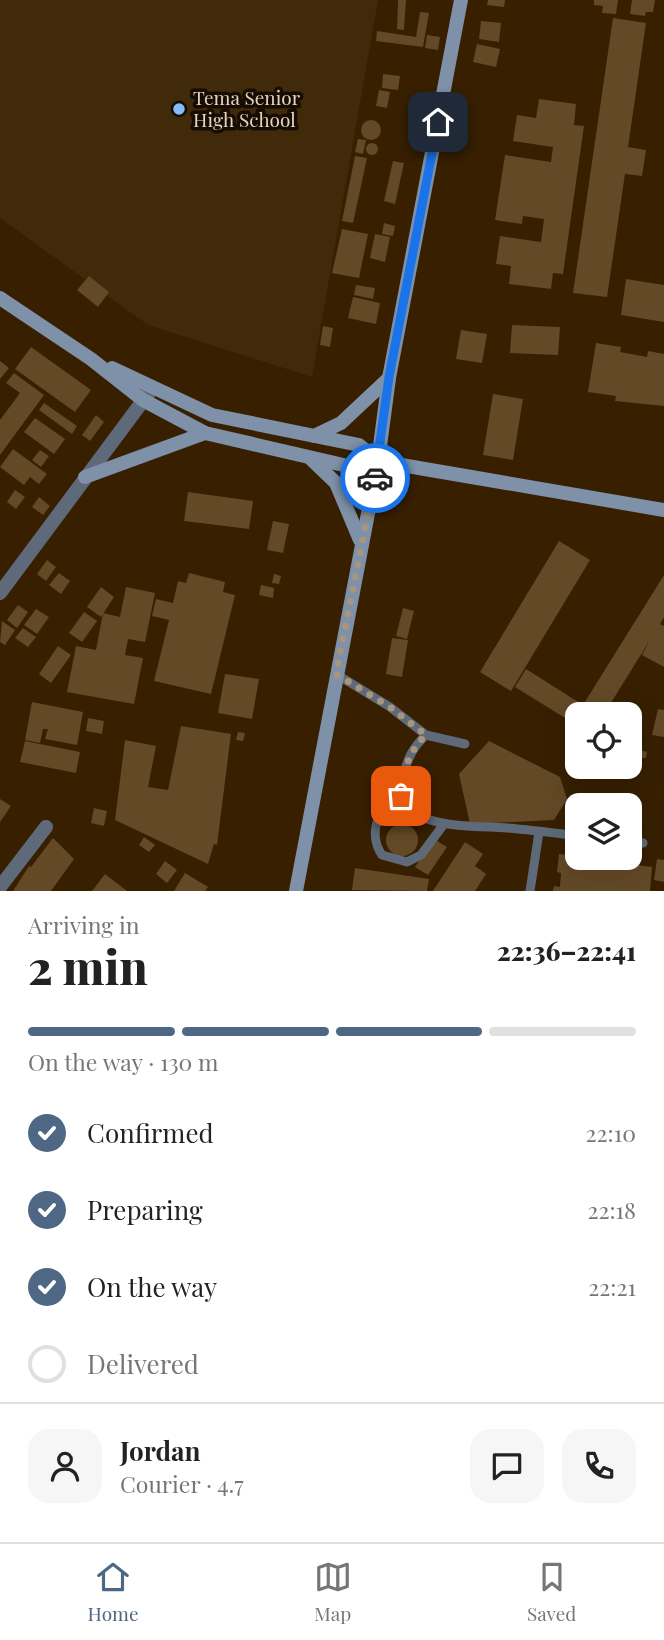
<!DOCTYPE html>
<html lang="en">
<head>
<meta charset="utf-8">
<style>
  body { margin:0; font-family:"Playfair Display",serif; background:#f6f6f6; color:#222; height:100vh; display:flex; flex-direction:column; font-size:26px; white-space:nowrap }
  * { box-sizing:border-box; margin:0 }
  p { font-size:23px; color:#767676 }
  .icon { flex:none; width:38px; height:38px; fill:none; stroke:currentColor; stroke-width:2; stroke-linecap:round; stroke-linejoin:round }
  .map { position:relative; height:891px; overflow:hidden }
  .panel { display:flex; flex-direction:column; background:#fff; flex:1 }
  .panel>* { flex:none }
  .tools { position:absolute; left:565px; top:702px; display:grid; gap:14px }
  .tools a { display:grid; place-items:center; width:77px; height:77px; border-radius:14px; background:#fff; box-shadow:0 7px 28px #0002; font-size:35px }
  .pin { position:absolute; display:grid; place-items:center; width:60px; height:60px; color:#fff; margin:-30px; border-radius:14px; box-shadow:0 4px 10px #0006 }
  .courier { position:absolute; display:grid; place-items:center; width:70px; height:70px; margin:-35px; border:5px solid #1a73e8; border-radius:50%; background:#fff; color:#222; box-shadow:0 2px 9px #0007 }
  .head em { font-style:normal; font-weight:800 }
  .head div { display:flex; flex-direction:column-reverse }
  .head { display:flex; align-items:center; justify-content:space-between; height:119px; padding:0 28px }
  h1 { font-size:46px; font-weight:800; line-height:52px }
  .bar { display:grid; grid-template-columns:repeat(4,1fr); gap:10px 7px; align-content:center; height:84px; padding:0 28px }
  .bar i { height:9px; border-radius:5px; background:#e0e0e0 }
  .bar .active { background:#4e6784 }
  .bar p { grid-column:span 4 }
  .line { display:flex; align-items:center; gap:18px; padding:0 28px; border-top:2px solid #e0e0e0 }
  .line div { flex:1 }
  .round { display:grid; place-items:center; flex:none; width:74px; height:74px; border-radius:21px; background:#f6f6f6 }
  ol { padding:0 28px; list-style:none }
  li { display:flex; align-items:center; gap:21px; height:77px }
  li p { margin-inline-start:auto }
  li .icon { padding:7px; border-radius:50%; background:#4e6784; color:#fff; stroke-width:4 }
  li:last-child { color:#767676 }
  li i { width:38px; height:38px; border:4px solid #e0e0e0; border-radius:50% }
  .tab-bar { display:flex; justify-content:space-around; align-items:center; height:98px; border-top:2px solid #e0e0e0; background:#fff; font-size:19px; color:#767676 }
  .tab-bar a { display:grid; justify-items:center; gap:4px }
  .tab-bar .active { color:#4e6784 }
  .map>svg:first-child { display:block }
  .built { fill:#402a0a }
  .building { fill:#634926 }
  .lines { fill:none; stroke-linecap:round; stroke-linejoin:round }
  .lane { stroke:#5e6a79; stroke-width:9 }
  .street { stroke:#5e6a79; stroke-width:14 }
  .secondary { stroke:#7e91a8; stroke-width:14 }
  .done { stroke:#a7957d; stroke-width:7; stroke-dasharray:0 12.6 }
  .route { stroke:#1a73e8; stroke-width:9 }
  .poi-dot { fill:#84bcfb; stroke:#160c01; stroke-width:2.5 }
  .labels { text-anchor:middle; stroke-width:7; stroke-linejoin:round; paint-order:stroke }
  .poi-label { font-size:19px; fill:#e3d4c1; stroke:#160c01; text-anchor:start }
</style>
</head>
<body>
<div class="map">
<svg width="664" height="891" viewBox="0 0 664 891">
  <rect width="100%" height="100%" fill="#371f00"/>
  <path class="built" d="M 0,0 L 378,0 L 312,377 L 148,325 L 0,218 Z"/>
  <g class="building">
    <path d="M 398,0 L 406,0 L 404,30 L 397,29 Z"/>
    <path d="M 488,0 L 505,0 L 504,7 L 487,5 Z"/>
    <path d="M 594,0 L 618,0 L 616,14 L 602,13 L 603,6 L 594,5 Z"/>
    <path d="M 632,0 L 655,0 L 653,12 L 646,12 L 645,16 L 630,14 Z"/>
    <path d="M 420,12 L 429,13 L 423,47 L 376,41 L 377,31 L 416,37 Z"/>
    <path d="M 613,18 L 646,23 L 628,147 L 646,150 L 642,176 L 625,174 L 607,297 L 573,293 Z"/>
    <path d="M 481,21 L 501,23 L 499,42 L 479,39 Z"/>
    <path d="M 427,35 L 440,37 L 438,50 L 425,48 Z"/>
    <path d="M 477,44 L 500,49 L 496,67 L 473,62 Z"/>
    <path d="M 383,74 L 400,76 L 398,90 L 382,88 Z"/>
    <path d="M 379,90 L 390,92 L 387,108 L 376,106 Z"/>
    <path d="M 539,99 L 576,104 L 574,125 L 584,126 L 563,274 L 553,273 L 551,289 L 509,284 L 511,266 L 496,264 L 500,236 L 541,242 L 544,219 L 523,216 L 522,224 L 495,220 L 505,155 L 551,162 L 553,147 L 513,141 L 517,115 L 536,118 Z"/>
    <circle cx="371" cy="130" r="10"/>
    <path d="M 358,139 L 366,140 L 363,154 L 355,152 Z"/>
    <circle cx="372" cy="149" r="6"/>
    <path d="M 355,156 L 367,158 L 353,223 L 342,221 Z"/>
    <path d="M 393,161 L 404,163 L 395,204 L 384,201 Z"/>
    <path d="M 384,223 L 395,226 L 393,236 L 382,234 Z"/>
    <path d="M 342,229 L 368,234 L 359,278 L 332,273 Z"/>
    <path d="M 375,234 L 390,237 L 385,262 L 370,258 Z"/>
    <path d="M 89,276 L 109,292 L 98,307 L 77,290 Z"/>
    <path d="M 626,279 L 664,285 L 664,322 L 621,315 Z"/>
    <path d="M 356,285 L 375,288 L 373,299 L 354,295 Z"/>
    <path d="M 353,297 L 380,303 L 376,324 L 348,318 Z"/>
    <path d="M 512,325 L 560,327 L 558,355 L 510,353 Z"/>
    <path d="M 323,326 L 333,328 L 330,347 L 320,345 Z"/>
    <path d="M 461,330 L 487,334 L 482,363 L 456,359 Z"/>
    <path d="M 596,343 L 621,347 L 620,352 L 647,357 L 648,351 L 664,354 L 664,406 L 615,401 L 616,396 L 588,392 Z"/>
    <path d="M 31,347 L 91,390 L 75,412 L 15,369 Z"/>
    <path d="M 0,361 L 9,368 L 0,379 Z"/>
    <path d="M 14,373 L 44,395 L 0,455 L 0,420 L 20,393 L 6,383 Z"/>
    <path d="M 493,394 L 523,399 L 513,460 L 483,455 Z"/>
    <path d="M 44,403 L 77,426 L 72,434 L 39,410 Z"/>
    <path d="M 96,415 L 104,422 L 90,441 L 82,435 Z"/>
    <path d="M 35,418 L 65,439 L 54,454 L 24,432 Z"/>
    <path d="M 13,449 L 47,474 L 39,484 L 30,477 L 24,485 L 0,467 Z"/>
    <path d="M 40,450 L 49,456 L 41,467 L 32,460 Z"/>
    <path d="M 15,490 L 25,497 L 16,509 L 7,502 Z"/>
    <path d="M 188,492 L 253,501 L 249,529 L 184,521 Z"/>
    <path d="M 39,497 L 50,506 L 43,515 L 32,507 Z"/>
    <path d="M 273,521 L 289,524 L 283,553 L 267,550 Z"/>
    <path d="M 559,541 L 590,560 L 511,691 L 480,672 Z"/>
    <path d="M 47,560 L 56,567 L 46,581 L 37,574 Z"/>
    <path d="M 59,573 L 70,581 L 61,594 L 49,585 Z"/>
    <path d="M 189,573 L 225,582 L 223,592 L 235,595 L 211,694 L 154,681 L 169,620 L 152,616 L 156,599 L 173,603 L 178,581 L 186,583 Z"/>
    <path d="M 274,574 L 281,576 L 279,584 L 272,583 Z"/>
    <path d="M 664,575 L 664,617 L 660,624 L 664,626 L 664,667 L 642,655 L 650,640 L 604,714 L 578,714 L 578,726 L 515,687 L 526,669 L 583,705 Z"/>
    <path d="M 261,585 L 274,588 L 273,598 L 259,595 Z"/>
    <path d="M 101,587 L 114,597 L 101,617 L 87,607 Z"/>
    <path d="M 126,587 L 155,593 L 145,642 L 128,639 L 125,655 L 143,658 L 134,704 L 67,692 L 76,646 L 96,650 L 103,613 L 120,617 Z"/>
    <path d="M 18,605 L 28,612 L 17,628 L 7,620 Z"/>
    <path d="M 403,608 L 414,611 L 407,639 L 396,636 Z"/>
    <path d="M 36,609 L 49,617 L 37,634 L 24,625 Z"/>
    <path d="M 84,612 L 97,621 L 82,642 L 69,633 Z"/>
    <path d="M 2,621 L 15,630 L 5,645 L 0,642 Z"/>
    <path d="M 23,628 L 36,637 L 28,647 L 15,638 Z"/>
    <path d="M 392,638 L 408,640 L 402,677 L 386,674 Z"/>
    <path d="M 58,646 L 71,655 L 51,683 L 39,674 Z"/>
    <path d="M 225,674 L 259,679 L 252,719 L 218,713 Z"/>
    <path d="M 32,702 L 83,712 L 77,745 L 45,739 L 48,729 L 43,729 L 40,743 L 25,740 Z"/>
    <path d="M 658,709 L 664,710 L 664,737 L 652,735 Z"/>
    <path d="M 88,718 L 104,721 L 102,734 L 86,731 Z"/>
    <path d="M 181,726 L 231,734 L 217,845 L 214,844 L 208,864 L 115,820 L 125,740 L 156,746 L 148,787 L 168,790 Z"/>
    <path d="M 238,732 L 245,733 L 243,741 L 236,740 Z"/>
    <path d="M 25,741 L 80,752 L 76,773 L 20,762 Z"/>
    <path d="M 489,741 L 560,777 L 567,799 L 554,820 L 470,824 L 459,774 Z"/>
    <path d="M 630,747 L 636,748 L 634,758 L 630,758 Z"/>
    <path d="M 639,750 L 647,752 L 646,758 L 638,757 Z"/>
    <path d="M 0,799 L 11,806 L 0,822 Z"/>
    <path d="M 94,808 L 107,811 L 104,826 L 91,823 Z"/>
    <circle cx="402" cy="840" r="16"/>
    <path d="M 144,837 L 155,845 L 149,852 L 139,845 Z"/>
    <path d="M 53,838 L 74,859 L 51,891 L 13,891 L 29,866 L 31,867 Z"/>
    <path d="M 434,839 L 447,847 L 428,875 L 415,867 Z"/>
    <path d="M 465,842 L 483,854 L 475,866 L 486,874 L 475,891 L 433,891 Z"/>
    <path d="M 575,850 L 578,858 L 629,858 L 628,864 L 652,867 L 650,891 L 553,891 L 554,886 L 560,887 L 561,873 L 557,872 L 559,854 L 575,856 Z"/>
    <path d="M 657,859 L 664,860 L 664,882 L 654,880 Z"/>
    <path d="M 165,861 L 177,870 L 167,883 L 156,874 Z"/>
    <path d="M 355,868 L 429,879 L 427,891 L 352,890 Z"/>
    <path d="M 185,873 L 208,887 L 205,891 L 174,891 Z"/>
    <path d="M 105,874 L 127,891 L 92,891 Z"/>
  </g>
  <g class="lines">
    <g class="lane">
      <path d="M 336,674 L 390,707 L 426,735 L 465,744"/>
      <path d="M 426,735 C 413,747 407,759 403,777 C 389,832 475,825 507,828 C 531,830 554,833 578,836"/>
      <path d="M 401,796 C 377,805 368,835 382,855 L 407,862 L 421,855 L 444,824"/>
      <path d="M 630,841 L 643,843"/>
      <path d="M 530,891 L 539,832"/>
    </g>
    <g class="street">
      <path d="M 0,593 L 151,390"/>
      <path d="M 0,887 L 46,827"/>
    </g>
    <g class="secondary">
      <path d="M 0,298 L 91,359 L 143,400 L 205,433 L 352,467 L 378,461 L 664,510"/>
      <path d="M 112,368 L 212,415 L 359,445 L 378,461"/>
      <path d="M 314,436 L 341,423 L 389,378"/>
      <path d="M 312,460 L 336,483 L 360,540"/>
      <path d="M 85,477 L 205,433"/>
      <path d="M 296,891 L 378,461 L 389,378 L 461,0"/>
    </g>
  </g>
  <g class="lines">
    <path class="done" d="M 375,478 L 336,674 L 390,707 L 426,735 C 408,752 403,772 401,796"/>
    <path class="route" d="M 375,478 L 389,377 L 438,122"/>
  </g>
  <circle class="poi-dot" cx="179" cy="109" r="7"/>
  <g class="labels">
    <g class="poi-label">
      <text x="193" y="105">Tema Senior<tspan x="193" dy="22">High School</tspan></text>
    </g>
  </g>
</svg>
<div class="tools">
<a><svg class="icon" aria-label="locate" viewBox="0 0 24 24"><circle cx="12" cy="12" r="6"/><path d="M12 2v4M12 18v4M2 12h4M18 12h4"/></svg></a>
<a><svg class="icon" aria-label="layers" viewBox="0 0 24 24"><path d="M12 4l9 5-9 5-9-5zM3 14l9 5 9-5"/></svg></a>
</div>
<div class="pin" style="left:401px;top:796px;background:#ea580c"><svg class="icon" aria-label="bag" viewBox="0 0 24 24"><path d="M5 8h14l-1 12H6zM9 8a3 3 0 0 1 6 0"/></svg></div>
<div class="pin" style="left:438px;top:122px;background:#1f2937"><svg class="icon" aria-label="home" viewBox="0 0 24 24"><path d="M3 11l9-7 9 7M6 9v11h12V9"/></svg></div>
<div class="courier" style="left:375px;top:478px"><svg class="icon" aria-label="car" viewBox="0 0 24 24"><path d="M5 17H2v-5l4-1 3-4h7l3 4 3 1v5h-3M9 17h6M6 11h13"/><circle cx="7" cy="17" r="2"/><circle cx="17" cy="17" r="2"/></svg></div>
</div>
<section class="panel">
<div class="head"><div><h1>2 min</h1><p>Arriving in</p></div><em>22:36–22:41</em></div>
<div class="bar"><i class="active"></i><i class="active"></i><i class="active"></i><i></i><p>On the way · 130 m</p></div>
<ol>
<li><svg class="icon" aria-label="check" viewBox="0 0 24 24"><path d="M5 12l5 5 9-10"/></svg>Confirmed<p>22:10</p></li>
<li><svg class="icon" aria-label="check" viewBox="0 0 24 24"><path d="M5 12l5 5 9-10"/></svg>Preparing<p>22:18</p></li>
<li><svg class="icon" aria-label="check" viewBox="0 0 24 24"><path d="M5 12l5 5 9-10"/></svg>On the way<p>22:21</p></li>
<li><i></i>Delivered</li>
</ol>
<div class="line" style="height:126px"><a class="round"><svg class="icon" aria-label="person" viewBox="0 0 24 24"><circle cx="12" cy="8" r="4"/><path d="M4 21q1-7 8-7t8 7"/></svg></a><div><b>Jordan</b><p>Courier · 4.7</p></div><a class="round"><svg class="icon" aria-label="chat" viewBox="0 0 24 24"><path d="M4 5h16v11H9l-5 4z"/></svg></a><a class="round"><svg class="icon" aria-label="phone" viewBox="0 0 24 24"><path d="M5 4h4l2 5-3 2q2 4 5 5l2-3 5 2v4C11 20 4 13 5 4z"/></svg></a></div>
</section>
<nav class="tab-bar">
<a class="active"><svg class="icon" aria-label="home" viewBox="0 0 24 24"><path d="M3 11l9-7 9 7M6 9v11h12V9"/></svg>Home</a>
<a><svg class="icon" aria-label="map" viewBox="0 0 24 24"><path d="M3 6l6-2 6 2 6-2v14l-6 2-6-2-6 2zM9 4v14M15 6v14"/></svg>Map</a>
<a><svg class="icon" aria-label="saved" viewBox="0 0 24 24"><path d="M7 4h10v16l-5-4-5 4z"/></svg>Saved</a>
</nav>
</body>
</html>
